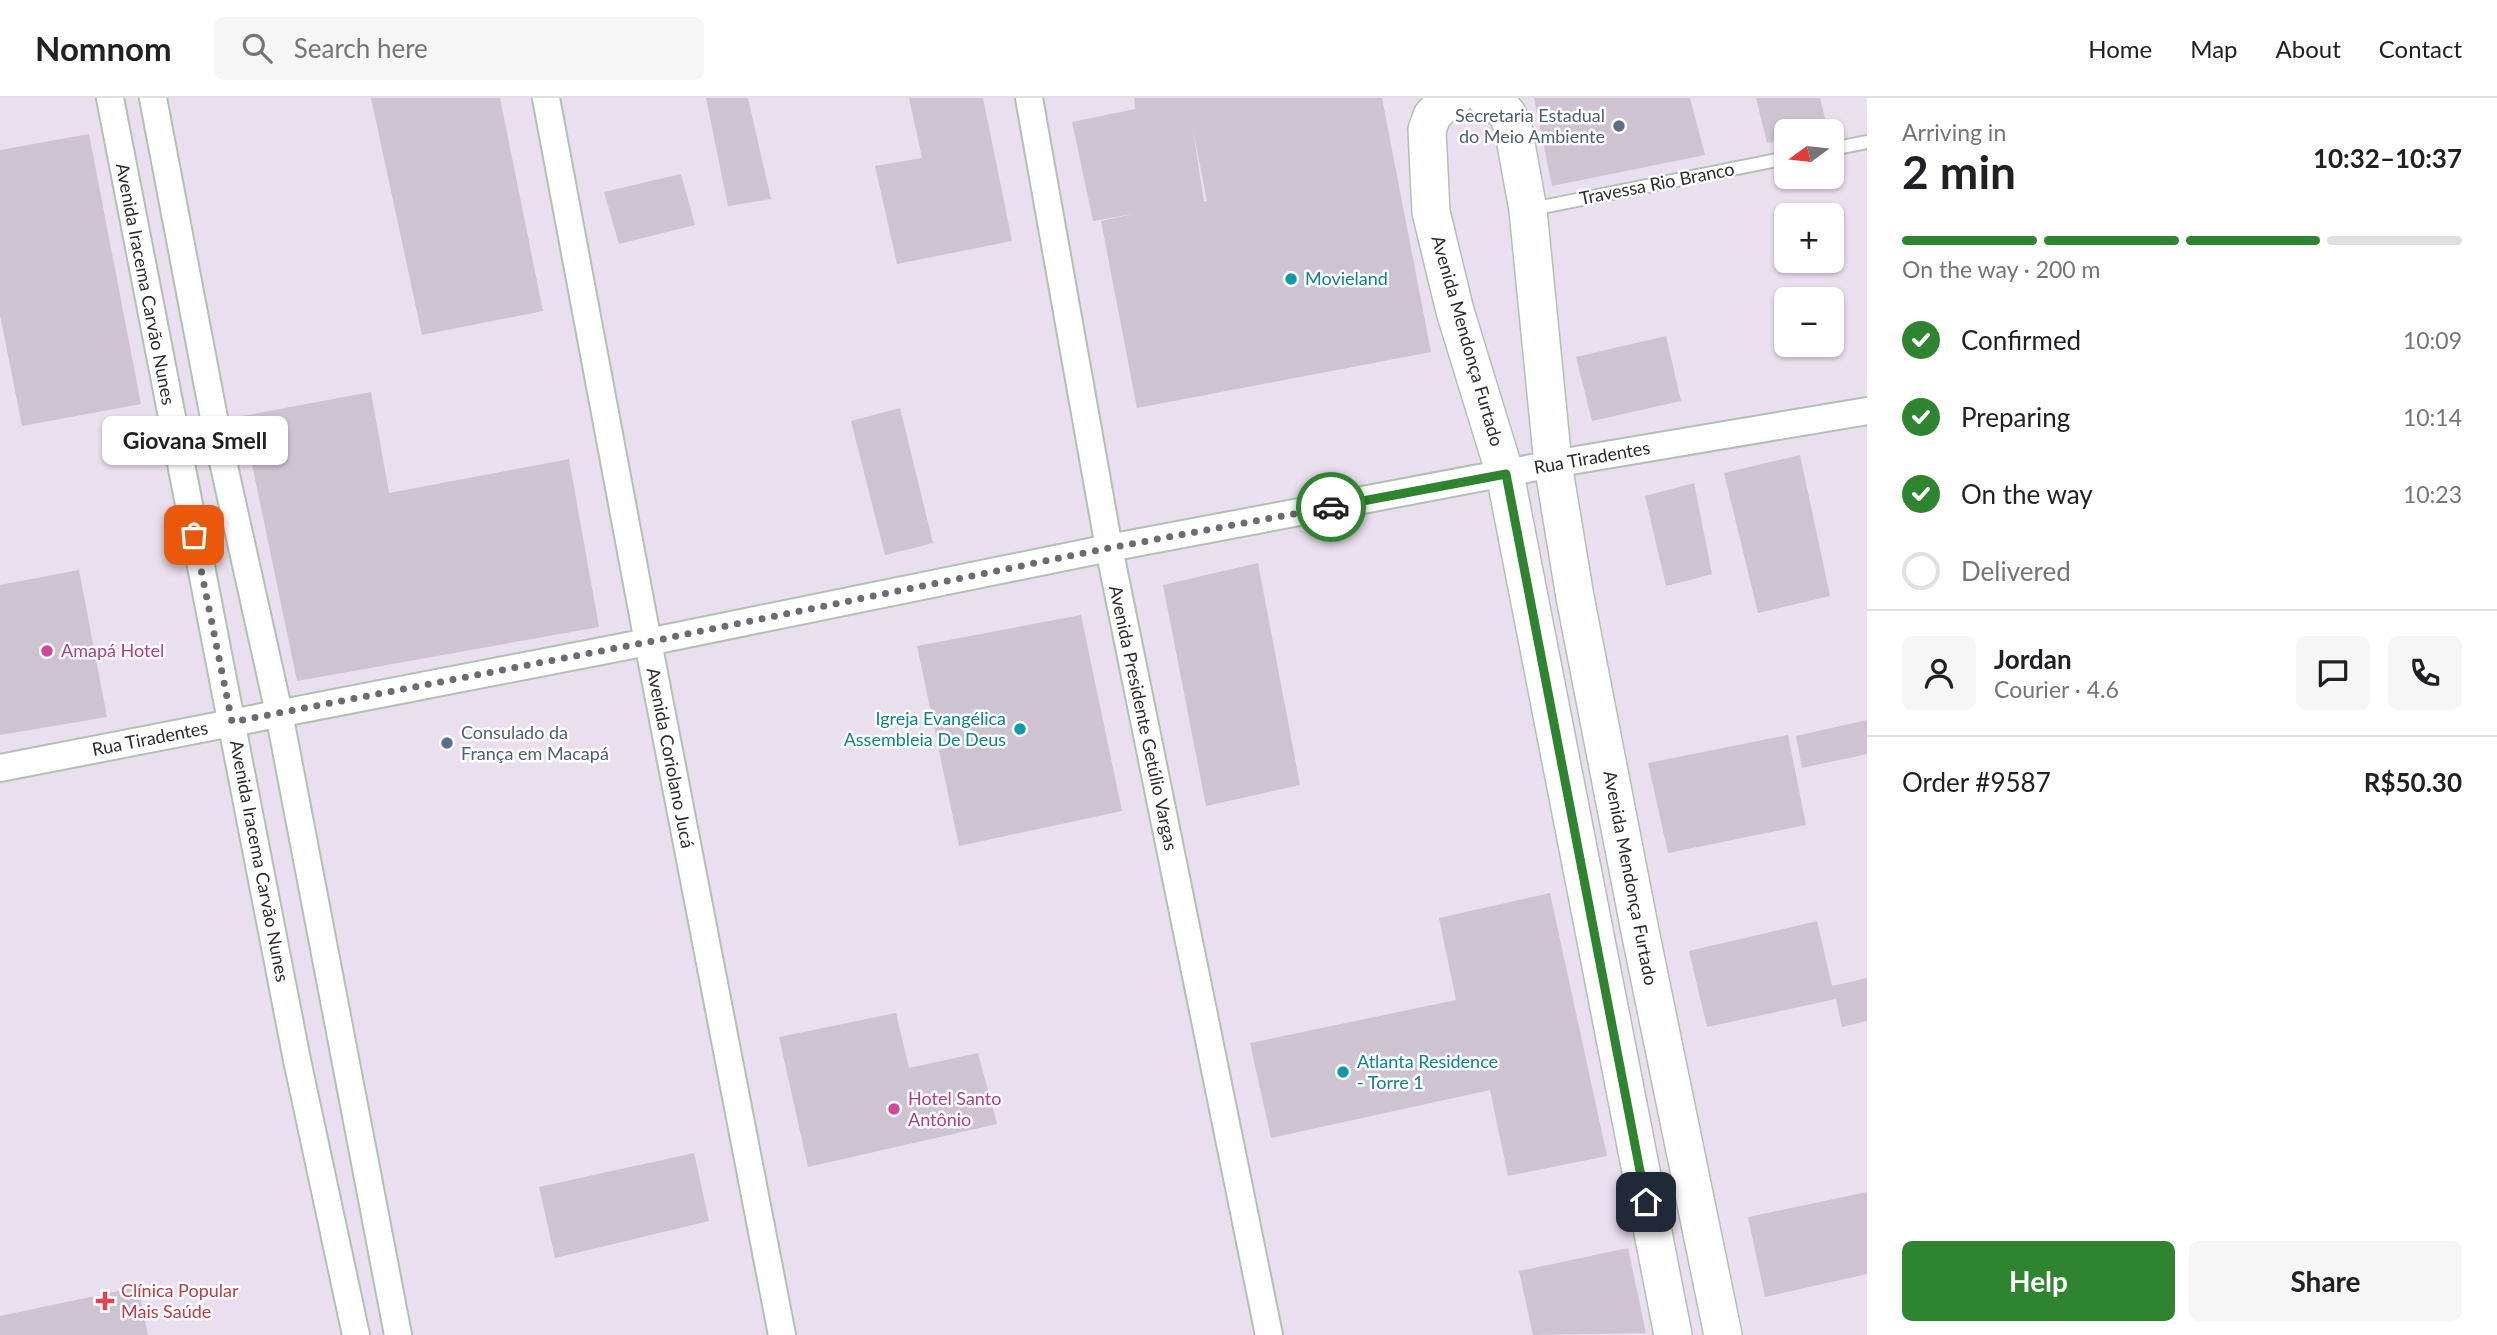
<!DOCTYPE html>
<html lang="en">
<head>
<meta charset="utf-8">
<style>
  body { margin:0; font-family:Lato,sans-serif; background:#f6f6f6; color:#202124; height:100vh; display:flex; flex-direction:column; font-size:26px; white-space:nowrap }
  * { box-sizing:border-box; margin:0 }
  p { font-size:23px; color:#757577 }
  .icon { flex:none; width:38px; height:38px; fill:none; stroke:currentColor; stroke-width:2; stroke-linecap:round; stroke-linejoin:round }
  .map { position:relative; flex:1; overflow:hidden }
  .sheet { display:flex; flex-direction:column; background:#fff; width:630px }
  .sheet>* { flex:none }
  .needle { width:46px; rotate:255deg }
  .controls { position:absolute; left:1774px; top:21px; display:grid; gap:14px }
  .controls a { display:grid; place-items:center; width:70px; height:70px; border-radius:10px; background:#fff; box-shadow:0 2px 5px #0004; font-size:35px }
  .pin { position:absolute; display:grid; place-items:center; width:60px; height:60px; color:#fff; margin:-30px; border-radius:14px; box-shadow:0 4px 10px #0006 }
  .courier { position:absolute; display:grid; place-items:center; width:70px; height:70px; margin:-35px; border:5px solid #2e842f; border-radius:50%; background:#fff; color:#222; box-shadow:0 2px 9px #0007 }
  .bubble { position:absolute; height:49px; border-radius:10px; background:#fff; box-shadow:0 2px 5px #0004; font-size:23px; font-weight:700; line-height:49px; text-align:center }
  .overview em { font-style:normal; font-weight:700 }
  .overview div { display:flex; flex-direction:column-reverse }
  .overview { display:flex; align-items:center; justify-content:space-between; height:119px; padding:0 35px }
  h1 { font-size:46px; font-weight:700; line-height:52px }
  .bar { display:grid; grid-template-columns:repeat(4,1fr); gap:10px 7px; align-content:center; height:84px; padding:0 35px }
  .bar i { height:9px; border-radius:5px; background:#e0e0e0 }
  .bar .selected { background:#2e842f }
  .bar p { grid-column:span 4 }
  .line { display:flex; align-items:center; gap:18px; padding:0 35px; border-top:2px solid #e0e0e0 }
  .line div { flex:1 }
  .round { display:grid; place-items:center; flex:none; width:74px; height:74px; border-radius:10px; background:#f6f6f6 }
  ol { padding:0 35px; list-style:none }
  li { display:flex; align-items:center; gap:21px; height:77px }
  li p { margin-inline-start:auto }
  li .icon { padding:7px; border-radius:50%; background:#2e842f; color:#fff; stroke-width:4 }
  li:last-child { color:#757577 }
  li i { width:38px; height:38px; border:4px solid #e0e0e0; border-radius:50% }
  .button { display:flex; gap:14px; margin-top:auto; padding:14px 35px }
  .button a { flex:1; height:80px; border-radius:10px; background:#2e842f; color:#fff; font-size:28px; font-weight:700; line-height:80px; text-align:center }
  .button a+a { background:#f6f6f6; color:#202124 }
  header { display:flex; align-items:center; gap:42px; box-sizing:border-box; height:98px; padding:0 35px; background:#fff; border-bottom:2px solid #e0e0e0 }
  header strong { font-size:33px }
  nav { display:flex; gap:38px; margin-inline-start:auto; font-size:24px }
  .search { width:490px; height:63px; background:#f6f6f6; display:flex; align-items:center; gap:18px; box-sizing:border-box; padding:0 24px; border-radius:10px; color:#757577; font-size:26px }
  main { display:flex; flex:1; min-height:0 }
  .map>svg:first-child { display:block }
  .building { fill:#cec3d0; fill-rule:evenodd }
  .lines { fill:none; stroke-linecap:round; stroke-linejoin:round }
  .lane-casing { stroke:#b2c0b2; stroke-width:16 }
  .street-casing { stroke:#b2c0b2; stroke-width:30 }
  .secondary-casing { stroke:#b2c0b2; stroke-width:40 }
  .lane { stroke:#fff; stroke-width:12 }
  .street { stroke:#fff; stroke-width:26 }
  .secondary { stroke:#fff; stroke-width:37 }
  .done { stroke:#6e6b70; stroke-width:7; stroke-dasharray:0 12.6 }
  .route { stroke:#2e842f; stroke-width:9 }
  .service-dot { fill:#5c6f8a; stroke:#fff; stroke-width:2.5 }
  .culture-dot { fill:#0f9aa8; stroke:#fff; stroke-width:2.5 }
  .hotel-dot { fill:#d1479c; stroke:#fff; stroke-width:2.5 }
  .health-dot { fill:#e0444e; stroke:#fff; stroke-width:2.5 }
  .labels { text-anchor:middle; stroke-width:5; stroke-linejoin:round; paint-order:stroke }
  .service-label { font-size:18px; fill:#4e5e75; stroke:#fff; text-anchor:end }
  .street-label { font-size:18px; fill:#2c2c2c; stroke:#fff }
  .culture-label { font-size:18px; fill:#0d838f; stroke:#fff; text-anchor:start }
  .hotel-label { font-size:18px; fill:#b23c85; stroke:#fff; text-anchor:start }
  .health-label { font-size:18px; fill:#be3a42; stroke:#fff; text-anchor:start }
</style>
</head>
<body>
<header>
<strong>Nomnom</strong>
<div class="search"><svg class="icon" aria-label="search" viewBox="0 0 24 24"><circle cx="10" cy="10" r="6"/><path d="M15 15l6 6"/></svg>Search here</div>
<nav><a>Home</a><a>Map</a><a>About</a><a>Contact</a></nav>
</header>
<main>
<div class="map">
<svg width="1867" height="1237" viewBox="0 0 1867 1237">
  <rect width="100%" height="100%" fill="#eadfee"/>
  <g class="building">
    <path d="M 371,0 L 500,0 L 543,213 L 422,237 Z"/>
    <path d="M 706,0 L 748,0 L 771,101 L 728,108 Z"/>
    <path d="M 909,0 L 983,0 L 1012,143 L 897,166 L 875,68 L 922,60 Z"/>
    <path d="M 1134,0 L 1382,0 L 1431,254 L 1137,310 L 1101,123 L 1133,116 L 1093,123 L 1072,24 L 1135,11 ZM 1193,32 L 1207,103 L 1204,104 Z"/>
    <path d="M 1534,0 L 1690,0 L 1705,57 L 1552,88 Z"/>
    <path d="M 1756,0 L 1820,0 L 1828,33 L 1787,33 L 1787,41 L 1767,45 Z"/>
    <path d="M 89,36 L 141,306 L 22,328 L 0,217 L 0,52 Z"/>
    <path d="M 681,76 L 695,127 L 619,146 L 604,94 Z"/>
    <path d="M 1666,238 L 1681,303 L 1592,323 L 1576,259 Z"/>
    <path d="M 371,294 L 389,395 L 569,361 L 599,529 L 297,583 L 242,318 Z"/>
    <path d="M 900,310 L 933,445 L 885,457 L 851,323 Z"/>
    <path d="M 1800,357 L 1830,498 L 1758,515 L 1724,375 Z"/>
    <path d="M 1694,385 L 1712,476 L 1666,488 L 1645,398 Z"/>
    <path d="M 1258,465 L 1300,687 L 1206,708 L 1163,487 Z"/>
    <path d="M 79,472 L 107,619 L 0,637 L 0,487 Z"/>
    <path d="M 1081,517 L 1122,713 L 959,748 L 917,548 Z"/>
    <path d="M 1867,622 L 1867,656 L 1802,670 L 1796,638 Z"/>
    <path d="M 1788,637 L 1806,727 L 1668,755 L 1648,665 Z"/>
    <path d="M 1550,795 L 1607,1058 L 1508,1078 L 1490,992 L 1271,1040 L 1250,945 L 1456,902 L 1439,820 Z"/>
    <path d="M 1817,823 L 1832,888 L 1867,880 L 1867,923 L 1842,929 L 1836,901 L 1707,929 L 1689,853 Z"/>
    <path d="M 896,915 L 909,970 L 978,955 L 997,1026 L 808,1069 L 779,939 Z"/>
    <path d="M 694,1055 L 709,1123 L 555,1160 L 539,1089 Z"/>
    <path d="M 1867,1094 L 1867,1176 L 1765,1199 L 1748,1119 Z"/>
    <path d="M 1628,1150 L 1646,1235 L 1533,1237 L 1519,1173 Z"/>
    <path d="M 138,1189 L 148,1237 L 0,1237 L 0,1218 Z"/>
  </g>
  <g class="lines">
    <g class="lane-casing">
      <g id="lane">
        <path d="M 1832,51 L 1867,44"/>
        <path d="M 1532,111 L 1787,60"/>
      </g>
    </g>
    <g class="street-casing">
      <g id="street">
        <path d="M 110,0 L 297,962 L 356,1237"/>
        <path d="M 153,0 L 218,341 L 279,615 L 398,1237"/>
        <path d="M 546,0 L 648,544 L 782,1237"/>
        <path d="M 1029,0 L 1109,450 L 1269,1237"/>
        <path d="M 0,670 L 648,544 L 1109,450 L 1553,366 L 1867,313"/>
      </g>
    </g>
    <g class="secondary-casing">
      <g id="secondary">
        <path d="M 1454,0 L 1442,7 L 1432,18 L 1427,32 L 1431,114 L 1455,213 L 1505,376 L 1673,1237"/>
        <path d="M 1486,0 L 1497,5 L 1507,16 L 1513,29 L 1528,112 L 1553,366 L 1575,499 L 1641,838 L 1723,1237"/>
      </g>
    </g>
    <use href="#lane" class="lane"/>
    <use href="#street" class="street"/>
    <use href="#secondary" class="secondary"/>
  </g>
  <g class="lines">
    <path class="done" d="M 194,437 L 232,624 L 648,544 L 1109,450 L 1331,409"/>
    <path class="route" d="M 1331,409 L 1506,376 L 1646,1104"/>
  </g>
  <g class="service-dot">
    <circle cx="1619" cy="28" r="7"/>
    <circle cx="447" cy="645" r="7"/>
  </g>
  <g class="culture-dot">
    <circle cx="1291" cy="181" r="7"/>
    <circle cx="1020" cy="631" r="7"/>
    <circle cx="1343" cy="974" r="7"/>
  </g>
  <g class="hotel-dot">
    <circle cx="47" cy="553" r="7"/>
    <circle cx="894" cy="1011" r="7"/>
  </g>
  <path class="health-dot" d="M101.5 1192.5h7v7h7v7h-7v7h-7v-7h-7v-7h7z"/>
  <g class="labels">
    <g class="service-label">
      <text x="1605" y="24">Secretaria Estadual<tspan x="1605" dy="21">do Meio Ambiente</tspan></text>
      <text x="461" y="641" text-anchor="start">Consulado da<tspan x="461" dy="21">França em Macapá</tspan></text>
    </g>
    <g class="street-label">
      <text transform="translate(1657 86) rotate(-11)" y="6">Travessa Rio Branco</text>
      <text transform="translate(145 186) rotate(79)" y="6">Avenida Iracema Carvão Nunes</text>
      <text transform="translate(1467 243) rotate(74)" y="6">Avenida Mendonça Furtado</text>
      <text transform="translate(1592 360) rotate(-10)" y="6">Rua Tiradentes</text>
      <text transform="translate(1143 620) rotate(78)" y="6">Avenida Presidente Getúlio Vargas</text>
      <text transform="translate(150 641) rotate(-11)" y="6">Rua Tiradentes</text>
      <text transform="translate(670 660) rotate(79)" y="6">Avenida Coriolano Jucá</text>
      <text transform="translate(259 763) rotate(79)" y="6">Avenida Iracema Carvão Nunes</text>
      <text transform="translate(1630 780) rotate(79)" y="6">Avenida Mendonça Furtado</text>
    </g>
    <g class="culture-label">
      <text x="1305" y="187">Movieland</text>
      <text x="1006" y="627" text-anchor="end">Igreja Evangélica<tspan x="1006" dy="21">Assembleia De Deus</tspan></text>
      <text x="1357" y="970">Atlanta Residence<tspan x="1357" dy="21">- Torre 1</tspan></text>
    </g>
    <g class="hotel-label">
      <text x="61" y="559">Amapá Hotel</text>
      <text x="908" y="1007">Hotel Santo<tspan x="908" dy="21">Antônio</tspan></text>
    </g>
    <g class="health-label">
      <text x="121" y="1199">Clínica Popular<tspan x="121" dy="21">Mais Saúde</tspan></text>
    </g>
  </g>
</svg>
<div class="controls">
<a><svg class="needle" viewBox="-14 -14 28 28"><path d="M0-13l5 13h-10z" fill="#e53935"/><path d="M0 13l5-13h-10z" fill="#757577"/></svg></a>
<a>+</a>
<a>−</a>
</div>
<div class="pin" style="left:194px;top:437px;background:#ea580c"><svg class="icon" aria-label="bag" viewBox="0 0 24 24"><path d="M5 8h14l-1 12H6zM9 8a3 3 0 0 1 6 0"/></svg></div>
<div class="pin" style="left:1646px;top:1104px;background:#1f2937"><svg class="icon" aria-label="home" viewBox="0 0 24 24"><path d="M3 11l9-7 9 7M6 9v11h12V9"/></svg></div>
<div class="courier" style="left:1331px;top:409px"><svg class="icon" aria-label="car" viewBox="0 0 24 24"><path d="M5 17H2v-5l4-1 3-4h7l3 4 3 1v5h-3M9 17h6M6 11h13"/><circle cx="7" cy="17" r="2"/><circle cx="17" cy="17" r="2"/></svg></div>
<div class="bubble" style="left:102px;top:318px;width:186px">Giovana Smell</div>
</div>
<section class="sheet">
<div class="overview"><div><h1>2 min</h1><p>Arriving in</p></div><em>10:32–10:37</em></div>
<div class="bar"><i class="selected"></i><i class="selected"></i><i class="selected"></i><i></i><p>On the way · 200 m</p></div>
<ol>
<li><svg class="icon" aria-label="check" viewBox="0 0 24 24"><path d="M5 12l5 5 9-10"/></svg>Confirmed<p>10:09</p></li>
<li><svg class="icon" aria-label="check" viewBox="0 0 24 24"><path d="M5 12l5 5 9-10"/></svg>Preparing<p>10:14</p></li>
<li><svg class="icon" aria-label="check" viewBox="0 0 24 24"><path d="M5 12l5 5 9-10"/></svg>On the way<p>10:23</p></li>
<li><i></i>Delivered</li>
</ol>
<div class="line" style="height:126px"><a class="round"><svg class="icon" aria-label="person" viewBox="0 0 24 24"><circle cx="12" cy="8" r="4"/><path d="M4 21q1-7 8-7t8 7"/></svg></a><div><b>Jordan</b><p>Courier · 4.6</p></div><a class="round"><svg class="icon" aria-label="chat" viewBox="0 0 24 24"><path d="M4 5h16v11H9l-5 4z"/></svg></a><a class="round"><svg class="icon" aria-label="phone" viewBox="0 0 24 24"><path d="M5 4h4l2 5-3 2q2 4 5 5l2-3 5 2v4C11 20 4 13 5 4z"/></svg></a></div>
<div class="line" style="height:91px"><div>Order #9587</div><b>R$50.30</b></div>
<div class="button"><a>Help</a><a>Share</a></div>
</section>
</main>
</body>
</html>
